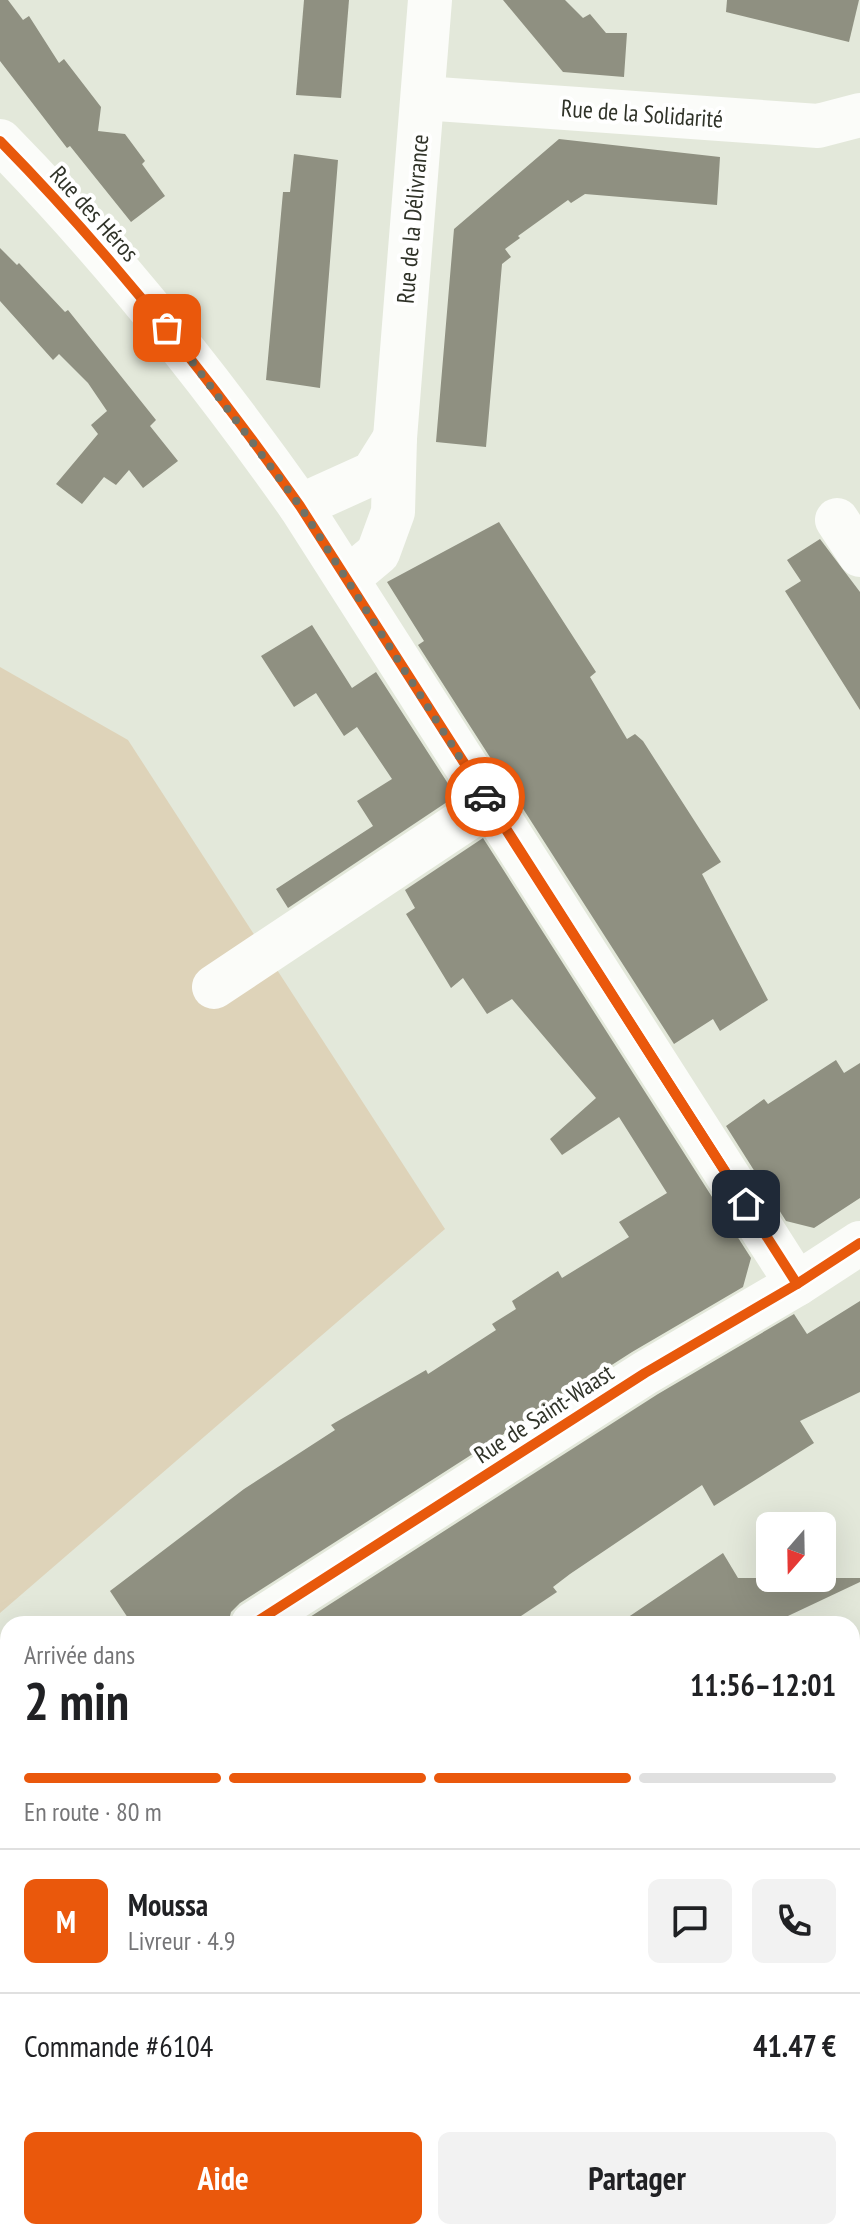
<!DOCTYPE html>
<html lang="fr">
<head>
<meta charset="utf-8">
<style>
  body { margin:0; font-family:"PT Sans Narrow",sans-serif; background:#f2f2f2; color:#202124; height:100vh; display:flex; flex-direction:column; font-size:30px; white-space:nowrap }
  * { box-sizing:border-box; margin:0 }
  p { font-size:26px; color:#757577 }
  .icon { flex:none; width:44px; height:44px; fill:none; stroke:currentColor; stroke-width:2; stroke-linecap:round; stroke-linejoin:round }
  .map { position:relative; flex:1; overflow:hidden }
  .side { position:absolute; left:0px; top:1616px; width:860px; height:624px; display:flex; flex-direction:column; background:#fff; border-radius:24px 24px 0 0; box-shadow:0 8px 32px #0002 }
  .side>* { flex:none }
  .needle { width:52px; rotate:200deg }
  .buttons { position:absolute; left:756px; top:1512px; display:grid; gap:16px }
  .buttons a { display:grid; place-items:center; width:80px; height:80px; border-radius:12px; background:#fff; box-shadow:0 8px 32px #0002; font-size:40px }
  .pin { position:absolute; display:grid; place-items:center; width:68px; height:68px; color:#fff; margin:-34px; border-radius:16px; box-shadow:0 4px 12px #0006 }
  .courier { position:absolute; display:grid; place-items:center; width:80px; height:80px; margin:-40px; border:6px solid #ea580c; border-radius:50%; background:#fff; color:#222; box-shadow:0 2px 10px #0007 }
  .overview em { font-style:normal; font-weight:700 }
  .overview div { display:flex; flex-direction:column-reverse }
  .overview { display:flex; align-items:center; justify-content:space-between; height:136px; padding:0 24px }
  h1 { font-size:52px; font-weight:700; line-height:60px }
  .bar { display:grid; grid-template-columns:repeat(4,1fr); gap:12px 8px; align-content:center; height:96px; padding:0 24px }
  .bar i { height:10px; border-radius:6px; background:#e0e0e0 }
  .bar .selected { background:#ea580c }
  .bar p { grid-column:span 4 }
  .line { display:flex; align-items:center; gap:20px; padding:0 24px; border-top:2px solid #e0e0e0 }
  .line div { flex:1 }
  .round { display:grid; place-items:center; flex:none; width:84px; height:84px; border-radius:12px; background:#f2f2f2 }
  .button { display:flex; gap:16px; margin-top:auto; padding:16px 24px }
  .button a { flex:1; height:92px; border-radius:12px; background:#ea580c; color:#fff; font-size:32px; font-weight:700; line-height:92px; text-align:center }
  .button a+a { background:#f2f2f2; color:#202124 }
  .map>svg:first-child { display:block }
  .green { fill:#ded3b9 }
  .building { fill:#8f9081 }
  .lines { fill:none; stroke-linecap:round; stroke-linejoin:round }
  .minor { stroke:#fbfcf9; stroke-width:44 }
  .tram { stroke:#c6c8c4; stroke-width:2 }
  .cycleway-casing { stroke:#fff; stroke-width:15 }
  .cycleway { stroke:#e8590c; stroke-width:10 }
  .done { stroke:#6f7267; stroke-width:8; stroke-dasharray:0 14.4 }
  .route { stroke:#ea580c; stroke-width:10 }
  .labels { text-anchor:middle; stroke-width:8; stroke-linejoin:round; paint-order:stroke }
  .street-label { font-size:24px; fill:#303329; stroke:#fff }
</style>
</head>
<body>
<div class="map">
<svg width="860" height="2240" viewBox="0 0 860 2240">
  <rect width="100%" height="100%" fill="#e3e8da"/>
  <g class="green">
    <path d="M 0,667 L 128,740 L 445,1229 L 0,1613 Z"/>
    <path d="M 860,2199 L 860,2240 L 766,2240 L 786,2232 L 852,2232 L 852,2203 Z"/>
  </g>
  <g class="building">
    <path d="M 0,0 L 8,0 L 23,20 L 29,16 L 59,63 L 64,59 L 101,107 L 98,131 L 125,134 L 145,161 L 142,164 L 165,196 L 131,222 L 70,146 L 67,148 L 0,61 Z"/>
    <path d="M 304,0 L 349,0 L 341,98 L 296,95 Z"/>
    <path d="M 503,0 L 565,0 L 583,18 L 590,14 L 606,33 L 627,33 L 624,77 L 563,72 Z"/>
    <path d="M 727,0 L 859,0 L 849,42 L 726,12 Z"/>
    <path d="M 559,139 L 720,157 L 717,205 L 585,194 L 571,203 L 568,200 L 518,236 L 520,238 L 505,249 L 511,257 L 502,264 L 486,447 L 436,442 L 454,229 Z"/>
    <path d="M 294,154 L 338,160 L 320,388 L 266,380 L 283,192 L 290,192 Z"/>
    <path d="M 0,248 L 17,265 L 19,263 L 65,312 L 68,310 L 156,420 L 150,426 L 178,461 L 143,488 L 129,470 L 116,485 L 104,477 L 82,504 L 56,484 L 98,434 L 91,425 L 107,411 L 88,383 L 59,354 L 53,360 L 0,301 Z"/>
    <path d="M 499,522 L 596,672 L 590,677 L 627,739 L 635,734 L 643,741 L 721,862 L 702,874 L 768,1000 L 720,1031 L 713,1019 L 674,1044 L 418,645 L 424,641 L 387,582 Z"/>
    <path d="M 820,539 L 860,592 L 860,710 L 785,591 L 801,581 L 787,560 Z"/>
    <path d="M 312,625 L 352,688 L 376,672 L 456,796 L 288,908 L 276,889 L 373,826 L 357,801 L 392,779 L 357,727 L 344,736 L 316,693 L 294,707 L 261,656 Z"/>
    <path d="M 483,838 L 751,1258 L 743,1287 L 632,1352 L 240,1603 L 231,1612 L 228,1624 L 132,1624 L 110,1591 L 244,1489 L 335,1430 L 331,1425 L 426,1370 L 428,1374 L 496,1330 L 492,1324 L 516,1309 L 512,1301 L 558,1271 L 562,1278 L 629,1237 L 619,1222 L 667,1193 L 619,1117 L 562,1155 L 550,1139 L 596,1098 L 512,999 L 487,1014 L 463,978 L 451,988 L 406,914 L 415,908 L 405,890 Z"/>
    <path d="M 836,1060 L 844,1073 L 860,1063 L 860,1198 L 814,1228 L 786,1221 L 726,1126 L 764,1099 L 768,1104 Z"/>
    <path d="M 860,1301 L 860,1392 L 800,1421 L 814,1443 L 714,1506 L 702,1485 L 570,1574 L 553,1587 L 557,1592 L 509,1624 L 299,1624 L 658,1394 L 794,1314 L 807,1334 Z"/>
    <path d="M 723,1553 L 738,1578 L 860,1578 L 860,1582 L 771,1624 L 618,1624 Z"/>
  </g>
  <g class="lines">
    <g class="minor">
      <path d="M 423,98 L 818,126 L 860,115"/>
      <path d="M 0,141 C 111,254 209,377 300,506 L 797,1284"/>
      <path d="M 300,506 L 373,473 L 395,438"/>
      <path d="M 837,520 L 860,555"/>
      <path d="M 347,579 L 378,553 L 393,512 L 395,438 L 430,0"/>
      <path d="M 214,987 L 489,804"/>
      <path d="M 253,1624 L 645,1373 L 797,1284 L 860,1243"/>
      <path d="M 852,1777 L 860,1773"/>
      <path d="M 0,1785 L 8,1780"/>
      <path d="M 852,1850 L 860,1866"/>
      <path d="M 852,1908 L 860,1904"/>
      <path d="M 143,2240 L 160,2232"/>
    </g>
    <g class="tram">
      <path d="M 852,2224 L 860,2221"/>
      <path d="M 815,2240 L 835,2232"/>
    </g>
    <g class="cycleway-casing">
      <g id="cycleway">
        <path d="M 0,141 C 111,254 209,377 300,506 L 797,1284"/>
        <path d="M 253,1624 L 645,1373 L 797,1284 L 860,1243"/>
      </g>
    </g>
    <use href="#cycleway" class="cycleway"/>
  </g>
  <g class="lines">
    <path class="done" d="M 167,328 L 300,506 L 485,797"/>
    <path class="route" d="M 485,797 L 746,1204"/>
  </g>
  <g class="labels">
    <g class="street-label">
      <text transform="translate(642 114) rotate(4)" y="8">Rue de la Solidarité</text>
      <text transform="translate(94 214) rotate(48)" y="8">Rue des Héros</text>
      <text transform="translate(413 219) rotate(-85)" y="8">Rue de la Délivrance</text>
      <text transform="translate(544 1414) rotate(-33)" y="8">Rue de Saint-Waast</text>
    </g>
  </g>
</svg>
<div class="buttons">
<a><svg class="needle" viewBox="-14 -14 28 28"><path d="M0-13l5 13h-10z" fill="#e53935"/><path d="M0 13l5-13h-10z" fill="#757577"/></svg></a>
</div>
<div class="pin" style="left:167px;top:328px;background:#ea580c"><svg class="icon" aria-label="bag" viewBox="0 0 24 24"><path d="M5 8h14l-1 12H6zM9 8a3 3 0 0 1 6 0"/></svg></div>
<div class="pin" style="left:746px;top:1204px;background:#1f2937"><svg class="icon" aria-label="home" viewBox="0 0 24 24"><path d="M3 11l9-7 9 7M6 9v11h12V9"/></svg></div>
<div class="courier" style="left:485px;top:797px"><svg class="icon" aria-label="car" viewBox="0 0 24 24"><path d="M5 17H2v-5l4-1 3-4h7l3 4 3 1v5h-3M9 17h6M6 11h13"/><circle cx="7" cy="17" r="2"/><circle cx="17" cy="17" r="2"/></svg></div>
<section class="side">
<div class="overview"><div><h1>2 min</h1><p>Arrivée dans</p></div><em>11:56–12:01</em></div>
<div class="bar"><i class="selected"></i><i class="selected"></i><i class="selected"></i><i></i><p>En route · 80 m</p></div>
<div class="line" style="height:144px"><b class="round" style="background:#ea580c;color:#fff">M</b><div><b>Moussa</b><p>Livreur · 4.9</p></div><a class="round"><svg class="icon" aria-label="chat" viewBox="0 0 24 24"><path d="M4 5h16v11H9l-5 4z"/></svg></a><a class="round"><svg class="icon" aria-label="phone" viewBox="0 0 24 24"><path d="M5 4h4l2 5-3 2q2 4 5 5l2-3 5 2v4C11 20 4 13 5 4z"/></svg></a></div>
<div class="line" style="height:104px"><div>Commande #6104</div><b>41.47 €</b></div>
<div class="button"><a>Aide</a><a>Partager</a></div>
</section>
</div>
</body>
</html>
